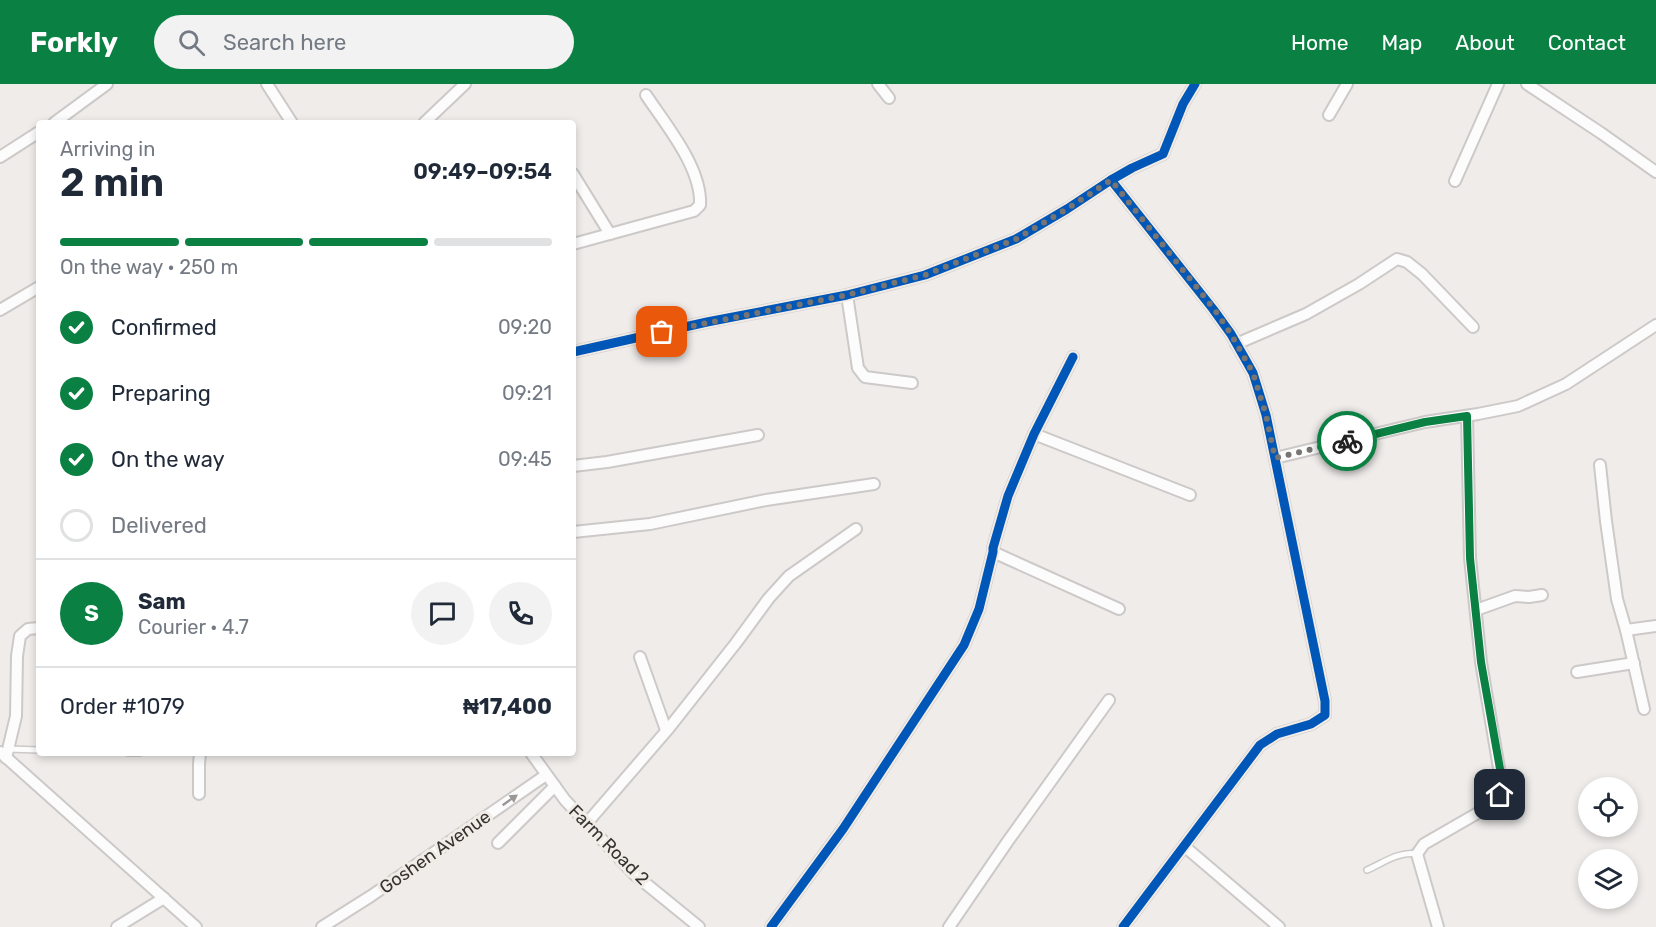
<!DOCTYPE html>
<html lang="en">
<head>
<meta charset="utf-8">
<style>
  body { margin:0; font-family:Rubik,sans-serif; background:#f2f2f3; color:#1f2937; height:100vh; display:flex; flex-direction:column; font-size:22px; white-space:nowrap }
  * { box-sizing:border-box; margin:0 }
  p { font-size:20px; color:#747a83 }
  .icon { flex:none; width:33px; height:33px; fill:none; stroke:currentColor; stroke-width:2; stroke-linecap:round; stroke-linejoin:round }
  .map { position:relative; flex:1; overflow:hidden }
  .drawer { position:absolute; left:36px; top:36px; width:540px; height:636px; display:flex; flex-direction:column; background:#fff; border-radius:6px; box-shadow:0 3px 9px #0003 }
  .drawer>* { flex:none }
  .fabs { position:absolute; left:1578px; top:693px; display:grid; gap:12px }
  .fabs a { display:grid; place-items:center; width:60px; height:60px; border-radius:50%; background:#fff; box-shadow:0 3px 9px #0003; font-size:30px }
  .pin { position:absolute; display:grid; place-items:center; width:51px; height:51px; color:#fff; margin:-26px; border-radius:12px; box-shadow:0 3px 9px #0006 }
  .courier { position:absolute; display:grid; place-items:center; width:60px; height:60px; margin:-30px; border:4px solid #0b8043; border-radius:50%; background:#fff; color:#222; box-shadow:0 2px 8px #0007 }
  .overview em { font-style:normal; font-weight:600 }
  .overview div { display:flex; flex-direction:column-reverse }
  .overview { display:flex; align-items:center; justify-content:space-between; height:102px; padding:0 24px }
  h1 { font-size:39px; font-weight:600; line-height:45px }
  .bar { display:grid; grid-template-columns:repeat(4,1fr); gap:9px 6px; align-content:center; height:72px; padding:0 24px }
  .bar i { height:8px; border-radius:4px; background:#e0e1e3 }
  .bar .on { background:#0b8043 }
  .bar p { grid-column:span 4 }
  .line { display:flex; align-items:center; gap:15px; padding:0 24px; border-top:2px solid #e0e1e3 }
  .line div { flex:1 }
  .round { display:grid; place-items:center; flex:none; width:63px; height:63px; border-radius:32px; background:#f2f2f3 }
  ol { padding:0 24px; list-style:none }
  li { display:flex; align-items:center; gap:18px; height:66px }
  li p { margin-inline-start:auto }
  li .icon { padding:6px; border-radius:50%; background:#0b8043; color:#fff; stroke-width:4 }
  li:last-child { color:#747a83 }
  li i { width:33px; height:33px; border:3px solid #e0e1e3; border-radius:50% }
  header { display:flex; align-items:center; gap:36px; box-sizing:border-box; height:84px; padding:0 30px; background:#0b8043; color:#fff }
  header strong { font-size:28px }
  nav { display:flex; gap:33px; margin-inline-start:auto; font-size:21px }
  .search { width:420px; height:54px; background:#f2f2f3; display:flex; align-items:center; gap:15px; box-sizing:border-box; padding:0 21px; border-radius:33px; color:#747a83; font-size:22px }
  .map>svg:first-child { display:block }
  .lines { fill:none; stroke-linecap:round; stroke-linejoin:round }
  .service-casing { stroke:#ccc9c8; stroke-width:8 }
  .minor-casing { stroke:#ccc9c8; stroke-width:14 }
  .service { stroke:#fdfcfc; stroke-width:5 }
  .minor { stroke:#fdfcfc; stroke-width:10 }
  .cycleway-casing { stroke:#f2ece7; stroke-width:13 }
  .cycleway { stroke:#0057b8; stroke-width:9 }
  .oneway { fill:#9a9897 }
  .done { stroke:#777472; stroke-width:6; stroke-dasharray:0 10.8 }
  .route { stroke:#0b8043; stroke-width:8 }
  .labels { text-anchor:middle; stroke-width:6; stroke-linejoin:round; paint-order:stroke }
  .street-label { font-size:18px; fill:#363332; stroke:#f2ece7 }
</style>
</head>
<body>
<header>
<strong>Forkly</strong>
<div class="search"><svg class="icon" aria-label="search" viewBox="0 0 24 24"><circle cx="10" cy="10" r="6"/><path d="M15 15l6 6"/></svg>Search here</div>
<nav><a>Home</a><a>Map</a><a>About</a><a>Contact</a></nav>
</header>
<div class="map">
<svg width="1656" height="843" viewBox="0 0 1656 843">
  <rect width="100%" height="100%" fill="#efecea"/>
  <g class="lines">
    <g class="service-casing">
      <g id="service">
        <path d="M 8,665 L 39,666"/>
        <path d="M 128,669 L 140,669"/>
        <path d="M 1367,786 C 1383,779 1399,767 1417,770"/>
      </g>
    </g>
    <g class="minor-casing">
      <g id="minor">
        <path d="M 267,0 L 292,39"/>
        <path d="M 878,0 L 889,14"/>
        <path d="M 1527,0 L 1601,49 L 1656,88"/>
        <path d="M 1329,31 L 1347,0"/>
        <path d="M 54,39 L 107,0"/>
        <path d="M 424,39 L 465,0"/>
        <path d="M 0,73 L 39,48"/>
        <path d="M 573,90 L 610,150"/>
        <path d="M 1111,96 L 1213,225 L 1231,250 L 1253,289 L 1266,331 L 1325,617 L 1325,631 L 1311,640 L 1277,650 L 1260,661 L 1123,843"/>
        <path d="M 1455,97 L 1498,0"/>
        <path d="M 573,160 L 694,127 L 700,121 C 702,84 666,41 646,11"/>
        <path d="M 847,211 L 858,284 L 865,293 L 912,299"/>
        <path d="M 0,226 L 39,203"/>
        <path d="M 1236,260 L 1306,230 L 1359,200 L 1397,175 L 1407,178 L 1422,190 L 1473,243"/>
        <path d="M 573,268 L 707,238 L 847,211 L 925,191 L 1016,155 L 1067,125 L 1111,96 L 1132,84 L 1163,70 L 1183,20 L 1195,0"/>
        <path d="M 1034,350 L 1190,411"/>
        <path d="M 1275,374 L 1425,338 L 1478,330 L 1518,322 L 1566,300 L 1656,241"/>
        <path d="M 1600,381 L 1606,437 L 1617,515 L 1626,546 L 1644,625"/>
        <path d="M 573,382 L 607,378 L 758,351"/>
        <path d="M 573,448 L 650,440 L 766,416 L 874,400"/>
        <path d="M 993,468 L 1119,525"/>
        <path d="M 1476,526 L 1515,512 L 1529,513 L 1542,511"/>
        <path d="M 1626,546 L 1656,542"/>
        <path d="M 640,573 L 666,646"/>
        <path d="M 1577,588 L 1634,579"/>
        <path d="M 0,668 L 196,843"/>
        <path d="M 531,669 L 565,716 L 634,790 L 699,843"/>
        <path d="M 6,674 L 16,632 L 17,572 L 20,552 L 28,545 L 39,544"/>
        <path d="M 199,710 L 199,680 L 200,669"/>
        <path d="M 587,739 L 669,644 L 736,559 L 769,514 L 789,492 L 856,445"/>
        <path d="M 498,759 L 555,702"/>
        <path d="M 1184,762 L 1279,843"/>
        <path d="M 117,843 L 164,814"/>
        <path d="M 322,843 L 371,812 L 546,691"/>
        <path d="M 771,843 L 843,745 L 964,561 L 979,525 L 993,468 L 993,464 L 1008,412 L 1034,350 L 1073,273"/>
        <path d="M 949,843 L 1008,757 L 1109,616"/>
        <path d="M 1438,843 L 1417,770 L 1424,760 L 1483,726 L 1500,711 L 1501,696 L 1481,578 L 1470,474 L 1467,332"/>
      </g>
    </g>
    <use href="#service" class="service"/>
    <use href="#minor" class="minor"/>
    <g class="cycleway-casing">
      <g id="cycleway">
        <path d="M 1111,96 L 1213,225 L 1231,250 L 1253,289 L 1266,331 L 1325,617 L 1325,631 L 1311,640 L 1277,650 L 1260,661 L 1123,843"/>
        <path d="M 573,268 L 707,238 L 847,211 L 925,191 L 1016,155 L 1067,125 L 1111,96 L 1132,84 L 1163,70 L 1183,20 L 1195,0"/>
        <path d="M 771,843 L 843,745 L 964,561 L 979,525 L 993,468 L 993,464 L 1008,412 L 1034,350 L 1073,273"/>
      </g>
    </g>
    <use href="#cycleway" class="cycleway"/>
  </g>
  <defs><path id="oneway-solid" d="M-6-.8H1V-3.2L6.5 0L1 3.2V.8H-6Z" transform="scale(1.5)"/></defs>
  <use class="oneway" href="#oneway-solid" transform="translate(510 716) rotate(-35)"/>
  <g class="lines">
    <path class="done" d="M 662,248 L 847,211 L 925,191 L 1016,155 L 1067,125 L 1111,96 L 1214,225 L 1231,250 L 1253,289 L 1266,331 L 1275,374 L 1347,357"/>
    <path class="route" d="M 1347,357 L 1425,338 L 1467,332 L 1470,474 L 1481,578 L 1502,696 L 1500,711"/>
  </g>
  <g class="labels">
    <g class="street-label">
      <text transform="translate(609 761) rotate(45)" y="6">Farm Road 2</text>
      <text transform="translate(435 768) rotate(-35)" y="6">Goshen Avenue</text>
    </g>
  </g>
</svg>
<div class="fabs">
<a><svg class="icon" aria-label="locate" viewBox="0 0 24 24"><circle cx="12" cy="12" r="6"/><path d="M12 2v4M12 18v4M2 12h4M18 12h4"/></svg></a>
<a><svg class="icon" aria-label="layers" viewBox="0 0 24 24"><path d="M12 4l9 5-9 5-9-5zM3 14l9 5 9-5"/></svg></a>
</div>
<div class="pin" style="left:662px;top:248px;background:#ea580c"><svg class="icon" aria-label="bag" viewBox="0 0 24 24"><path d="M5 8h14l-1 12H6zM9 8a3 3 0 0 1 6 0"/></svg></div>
<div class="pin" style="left:1500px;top:711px;background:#1f2937"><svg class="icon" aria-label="home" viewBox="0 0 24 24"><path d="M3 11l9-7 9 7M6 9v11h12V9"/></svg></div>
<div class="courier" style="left:1347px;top:357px"><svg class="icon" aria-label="bike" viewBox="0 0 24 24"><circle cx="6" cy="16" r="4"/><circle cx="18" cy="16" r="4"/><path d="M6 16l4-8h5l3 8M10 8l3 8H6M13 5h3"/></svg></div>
<section class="drawer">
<div class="overview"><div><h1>2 min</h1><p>Arriving in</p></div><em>09:49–09:54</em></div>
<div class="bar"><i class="on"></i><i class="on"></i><i class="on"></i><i></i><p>On the way · 250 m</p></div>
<ol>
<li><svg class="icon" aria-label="check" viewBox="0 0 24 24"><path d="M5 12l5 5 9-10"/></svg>Confirmed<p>09:20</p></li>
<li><svg class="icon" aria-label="check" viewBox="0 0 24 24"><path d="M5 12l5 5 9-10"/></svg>Preparing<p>09:21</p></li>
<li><svg class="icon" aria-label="check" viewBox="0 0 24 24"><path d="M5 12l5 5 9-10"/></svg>On the way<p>09:45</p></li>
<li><i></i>Delivered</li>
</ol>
<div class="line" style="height:108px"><b class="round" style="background:#0b8043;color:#fff">S</b><div><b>Sam</b><p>Courier · 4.7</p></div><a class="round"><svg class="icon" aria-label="chat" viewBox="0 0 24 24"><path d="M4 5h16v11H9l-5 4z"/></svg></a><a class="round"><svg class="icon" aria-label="phone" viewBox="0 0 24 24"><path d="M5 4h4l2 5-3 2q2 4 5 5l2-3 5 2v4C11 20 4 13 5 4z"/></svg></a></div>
<div class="line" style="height:78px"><div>Order #1079</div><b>₦17,400</b></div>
</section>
</div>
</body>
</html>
